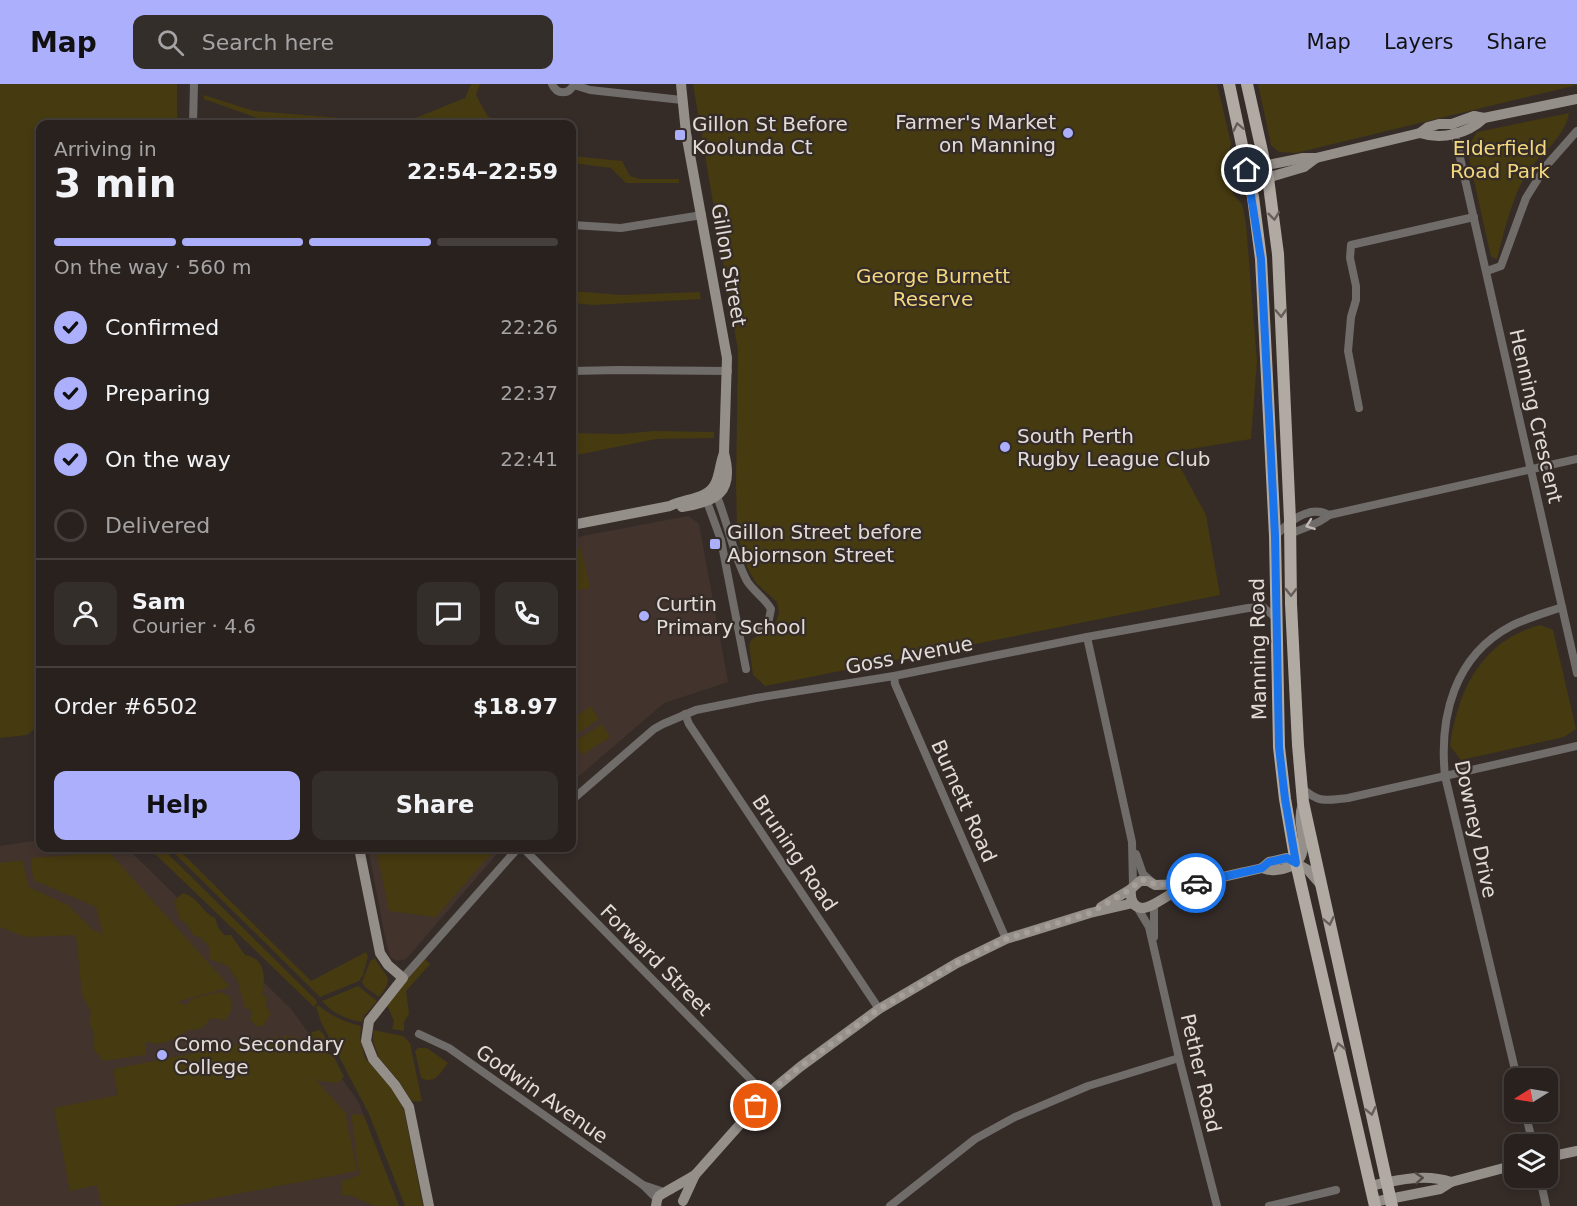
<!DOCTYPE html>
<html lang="en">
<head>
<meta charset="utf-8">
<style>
  body { margin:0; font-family:"DejaVu Sans",sans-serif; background:#342e2b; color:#f1f3f6; height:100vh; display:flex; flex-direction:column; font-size:22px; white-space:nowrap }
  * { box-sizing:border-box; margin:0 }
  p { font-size:20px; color:#a5a3a4 }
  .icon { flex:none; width:33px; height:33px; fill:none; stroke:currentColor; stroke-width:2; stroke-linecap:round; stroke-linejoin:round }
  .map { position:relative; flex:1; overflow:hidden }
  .panel { position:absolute; left:36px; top:36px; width:540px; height:732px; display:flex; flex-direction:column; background:#28211e; border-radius:12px; box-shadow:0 3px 9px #0003,0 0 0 2px #443e3c }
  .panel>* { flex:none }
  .needle { width:39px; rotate:259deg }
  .controls { position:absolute; left:1504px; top:984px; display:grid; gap:12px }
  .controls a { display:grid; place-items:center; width:54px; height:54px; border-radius:12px; background:#28211e; box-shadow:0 3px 9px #0003,0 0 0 2px #443e3c; font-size:30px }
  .pin { position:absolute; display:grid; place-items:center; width:51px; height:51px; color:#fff; margin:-26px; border:3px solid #fff; border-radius:50%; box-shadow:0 2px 6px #0007 }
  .courier { position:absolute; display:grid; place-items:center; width:60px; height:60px; margin:-30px; border:4px solid #1a73e8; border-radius:50%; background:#fff; color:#222; box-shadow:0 2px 8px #0007 }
  .summary em { font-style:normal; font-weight:700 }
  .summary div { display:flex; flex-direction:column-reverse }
  .summary { display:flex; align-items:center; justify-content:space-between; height:102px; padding:0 18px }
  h1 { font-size:39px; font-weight:700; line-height:45px }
  .bar { display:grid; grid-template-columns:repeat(4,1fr); gap:9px 6px; align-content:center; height:72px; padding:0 18px }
  .bar i { height:8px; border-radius:4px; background:#443e3c }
  .bar .active { background:#acaffb }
  .bar p { grid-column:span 4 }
  .line { display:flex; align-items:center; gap:15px; padding:0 18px; border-top:2px solid #443e3c }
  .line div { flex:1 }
  .round { display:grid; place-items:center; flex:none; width:63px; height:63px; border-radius:12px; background:#342e2b }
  ol { padding:0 18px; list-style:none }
  li { display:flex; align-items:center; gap:18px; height:66px }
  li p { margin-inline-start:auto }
  li .icon { padding:6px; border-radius:50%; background:#acaffb; color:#111; stroke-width:4 }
  li:last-child { color:#a5a3a4 }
  li i { width:33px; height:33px; border:3px solid #443e3c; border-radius:50% }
  .action { display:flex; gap:12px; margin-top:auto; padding:12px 18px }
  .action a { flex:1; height:69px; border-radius:12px; background:#acaffb; color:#111; font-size:24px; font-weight:700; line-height:69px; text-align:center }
  .action a+a { background:#342e2b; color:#f1f3f6 }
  header { display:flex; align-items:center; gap:36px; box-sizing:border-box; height:84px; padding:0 30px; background:#acaffb; color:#111 }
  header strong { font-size:28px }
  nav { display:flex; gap:33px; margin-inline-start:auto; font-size:21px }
  .search { width:420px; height:54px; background:#342e2b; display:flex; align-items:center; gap:15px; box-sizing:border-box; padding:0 21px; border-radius:12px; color:#a5a3a4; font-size:22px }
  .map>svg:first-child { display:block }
  .built { fill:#43332d }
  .green { fill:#453a10 }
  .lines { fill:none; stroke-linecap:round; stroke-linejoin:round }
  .street { stroke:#706c69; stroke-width:8 }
  .secondary { stroke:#958f8a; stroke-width:10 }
  .primary { stroke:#b1aaa3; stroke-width:12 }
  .oneway { stroke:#675e59 }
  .oneway2 { stroke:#c0bab7 }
  .oneway3 { stroke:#524a45 }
  .done { stroke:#a59e9b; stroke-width:6; stroke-dasharray:0 10.8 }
  .route { stroke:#1a73e8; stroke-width:8 }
  .poi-dot { fill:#acaffb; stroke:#352c28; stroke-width:2 }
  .labels { text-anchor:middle; stroke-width:4.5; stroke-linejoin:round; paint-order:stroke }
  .poi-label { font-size:20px; fill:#e2dcd9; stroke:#352c28; text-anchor:start }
  .park-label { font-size:20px; fill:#f3d87d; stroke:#352c28 }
  .street-label { font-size:20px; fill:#e2dcd9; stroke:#352c28 }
</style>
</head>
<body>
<header>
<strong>Map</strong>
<div class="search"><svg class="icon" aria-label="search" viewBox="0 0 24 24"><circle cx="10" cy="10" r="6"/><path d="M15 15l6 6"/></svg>Search here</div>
<nav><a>Map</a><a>Layers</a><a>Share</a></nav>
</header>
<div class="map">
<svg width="1577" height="1122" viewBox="0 0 1577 1122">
  <rect width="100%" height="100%" fill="#352c28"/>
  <g class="built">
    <path d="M 688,432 L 699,440 L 728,598 L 664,619 L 572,698 L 572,454 Z"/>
    <path d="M 40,756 L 40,764 L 127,764 L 291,925 L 358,1017 L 399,1122 L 0,1122 L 0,762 Z"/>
    <path d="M 368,764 L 502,764 L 406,875 L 397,877 L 390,873 L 386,858 Z"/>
  </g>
  <g class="green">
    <path d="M 0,0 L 177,0 L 177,40 L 40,40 L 40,640 L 27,651 L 0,654 Z"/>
    <path d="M 471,0 L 480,0 L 476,11 L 487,31 L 497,40 L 274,40 L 204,15 L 204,11 L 254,27 L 403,39 L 465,14 Z"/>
    <path d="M 693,0 L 1217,0 L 1231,59 L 1227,83 L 1233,110 L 1242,120 L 1246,139 L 1257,278 L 1251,355 L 1172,368 L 1206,431 L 1220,511 L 765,602 L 753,591 L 749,561 L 751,556 L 775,541 L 779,529 L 777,518 L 757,500 L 750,489 L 743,473 L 737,446 L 736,398 L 738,267 Z"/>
    <path d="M 1258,0 L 1577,0 L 1577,1 L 1296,69 L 1279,68 L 1271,61 Z"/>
    <path d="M 1569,29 C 1565,53 1543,67 1529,86 C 1512,112 1505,145 1497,175 L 1491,173 L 1467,65 L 1477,48 Z"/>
    <path d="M 572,72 L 622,77 L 630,92 L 640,95 L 679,95 L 679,99 L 626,99 L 611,84 L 572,79 Z"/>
    <path d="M 572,207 L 622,211 L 700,208 L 701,215 L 594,221 L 572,219 Z"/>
    <path d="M 654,347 L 714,348 L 714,354 L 656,355 L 572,372 L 572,349 L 621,350 Z"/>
    <path d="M 581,464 L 590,504 L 572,507 L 572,466 Z"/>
    <path d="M 1540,541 L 1553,546 L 1576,645 L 1564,653 L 1461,676 L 1450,662 C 1457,607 1482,556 1540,541 Z"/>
    <path d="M 591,622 L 599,635 L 572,653 L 572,635 Z"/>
    <path d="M 602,640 L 610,653 L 582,671 L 574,658 Z"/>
    <path d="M 149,764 L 162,764 L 316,916 L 317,919 L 314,923 Z"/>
    <path d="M 169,764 L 177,764 L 311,897 L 366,868 L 368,872 L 363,891 L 359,897 L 320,913 Z"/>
    <path d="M 376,764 L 496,764 L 436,833 L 389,827 Z"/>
    <path d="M 109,768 L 230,903 L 177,918 L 186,921 L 192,915 L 219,908 L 230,912 L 232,924 L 226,936 L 211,934 L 202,944 L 186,947 L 177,955 L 158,960 L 146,958 L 145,971 L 103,977 L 93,964 L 94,950 L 89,939 L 91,928 L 82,911 L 76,851 L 26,853 L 0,843 L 0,779 L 22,776 L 29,803 L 68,821 L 92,845 L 103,850 L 96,823 L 33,796 L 31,774 Z"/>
    <path d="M 183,809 C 201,815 201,828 215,834 L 218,843 L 224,851 L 231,851 L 245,871 C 265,874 266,893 262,910 L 267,914 L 265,921 L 271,930 L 263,942 L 256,942 L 250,935 L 252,927 L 245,924 L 238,898 L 228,882 L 209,875 L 209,863 L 200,853 L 194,852 L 186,839 L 180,836 L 174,817 Z"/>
    <path d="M 375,874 C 384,893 397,892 379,913 L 365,903 L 362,898 L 370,877 Z"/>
    <path d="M 424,875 L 430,880 L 406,907 L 409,930 L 404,938 L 404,947 L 392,945 L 394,937 L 387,921 Z"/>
    <path d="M 358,902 L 377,917 L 364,932 L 362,938 C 345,935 333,929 322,917 Z"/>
    <path d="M 318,921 C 331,932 344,938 361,942 L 360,955 L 365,974 L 393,1006 L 404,1026 L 423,1122 L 405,1122 L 369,1030 L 321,938 L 316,923 Z"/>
    <path d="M 319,946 L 323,949 L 330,964 L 327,968 L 328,970 L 333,971 L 344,993 L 337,999 L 319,997 L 313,993 L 345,1028 L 357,1087 L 174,1122 L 102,1122 L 97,1101 L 70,1107 L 54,1024 L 118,1011 L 113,985 L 277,953 L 280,957 L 285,952 L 296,953 L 302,960 L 307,959 L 313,967 L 316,965 L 308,956 L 312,948 Z"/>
    <path d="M 373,946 L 403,952 L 410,959 L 422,1017 L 416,1018 L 411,1016 L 399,997 L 379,974 L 373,957 Z"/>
    <path d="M 418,964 L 427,964 L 448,979 C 440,989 435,1001 421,994 L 415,967 Z"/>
    <path d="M 358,1030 L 364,1032 L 399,1122 L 374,1122 L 352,1112 L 342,1111 L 342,1097 L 360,1091 C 355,1071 355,1051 351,1031 Z"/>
  </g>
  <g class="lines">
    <g class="street">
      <path d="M 552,0 C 557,11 569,11 574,0"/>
      <path d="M 574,1 L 590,6 L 682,16"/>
      <path d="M 193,40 L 194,0"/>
      <path d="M 1454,47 L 1577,589"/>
      <path d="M 572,141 L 621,144 L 702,131"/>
      <path d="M 1487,187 L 1501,182 L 1526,114 L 1546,82 L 1577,47"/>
      <path d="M 572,287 L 618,286 L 728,287"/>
      <path d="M 1359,324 L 1348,267 L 1351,233 L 1356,216 L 1356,202 L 1350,174 L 1351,161 L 1474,133"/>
      <path d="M 715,408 C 728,437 732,469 747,497 C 753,507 764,513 771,525 L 768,540 L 754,546 L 738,543"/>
      <path d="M 706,415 L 721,456 L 746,585"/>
      <path d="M 1290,450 C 1303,444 1320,440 1329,431 L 1577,375"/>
      <path d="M 1275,452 C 1289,438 1309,420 1329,431"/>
      <path d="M 1087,553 L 1132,758 L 1133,801"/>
      <path d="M 894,592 L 895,600 L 1006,855"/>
      <path d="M 685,630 L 689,640 L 879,925"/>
      <path d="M 1302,704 C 1320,720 1326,716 1348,714 L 1577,662"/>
      <path d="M 572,716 L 654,645 L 663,640 L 696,626 L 756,614 L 894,592 L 1087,553 L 1248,524 L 1263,523 L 1276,534"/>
      <path d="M 523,764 L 766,1011"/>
      <path d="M 1136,770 L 1143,790 L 1152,798"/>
      <path d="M 1154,820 L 1154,853"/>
      <path d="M 1137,823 L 1149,843 L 1179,974 L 1217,1122"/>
      <path d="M 403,894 L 518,764"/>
      <path d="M 419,950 L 449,964 L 643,1101 L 657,1115"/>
      <path d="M 1517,994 L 1445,692 C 1439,633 1454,572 1511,542 C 1527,534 1545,529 1562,523"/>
      <path d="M 1525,1028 L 1533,1060"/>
      <path d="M 1540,1094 L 1546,1122"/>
      <path d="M 643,1101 L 664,1108"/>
      <path d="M 890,1122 L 975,1055 L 1015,1033 L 1088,1002 L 1179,974"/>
      <path d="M 1269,1122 L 1336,1106"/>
    </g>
    <g class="secondary">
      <path d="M 1420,49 C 1442,56 1467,50 1484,34"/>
      <path d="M 1247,85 L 1303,74 L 1316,74 L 1420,49 L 1428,43 L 1439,40 L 1452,40 L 1474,32 L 1484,34 L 1577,15"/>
      <path d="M 1250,99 L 1304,83 L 1316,74"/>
      <path d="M 682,423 C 716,418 735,409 724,369"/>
      <path d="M 572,441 L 670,422 C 684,414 709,416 716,398 C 720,389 720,379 724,369 L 727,274 L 686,49 L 681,0"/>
      <path d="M 359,764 L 380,869 L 388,881 L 403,894 L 369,937 L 366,957 L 373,975 L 395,1001 L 409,1023 L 429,1122"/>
      <path d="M 1262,784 L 1269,778 L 1287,774 L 1308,786 L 1321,801"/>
      <path d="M 1131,805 C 1130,814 1132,822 1141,824 C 1150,825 1166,812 1175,808 C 1203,796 1233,791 1262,784 C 1279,790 1302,783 1303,763 C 1304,746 1297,738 1303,719"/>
      <path d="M 1101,823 L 1131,805 L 1140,797 L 1148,797 L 1155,801 L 1189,800"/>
      <path d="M 1548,1073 L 1577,1067"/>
      <path d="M 1370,1102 C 1397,1096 1425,1089 1451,1098"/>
      <path d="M 683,1117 L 695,1091 L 766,1011 L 800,983 L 879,925 L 957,879 L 1006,855 L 1090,829 L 1133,819"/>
      <path d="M 1374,1118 L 1440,1105 L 1451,1098 L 1515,1081"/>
      <path d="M 656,1122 C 657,1118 656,1116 659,1112 C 661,1110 689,1095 695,1091"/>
    </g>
    <g class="primary">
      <path d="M 1229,0 L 1253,113 L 1261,175 L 1275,452 L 1279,663 L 1285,715 L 1296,779 L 1375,1122"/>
      <path d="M 1247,0 L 1268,94 L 1278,170 L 1290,436 L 1291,520 L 1298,661 L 1303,718 L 1392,1122"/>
    </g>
  </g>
  <defs><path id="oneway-chevron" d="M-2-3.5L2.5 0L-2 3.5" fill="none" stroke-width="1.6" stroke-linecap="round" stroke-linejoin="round" transform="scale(1.5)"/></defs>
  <g class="oneway">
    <use href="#oneway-chevron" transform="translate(1238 43) rotate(-102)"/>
    <use href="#oneway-chevron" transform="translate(1274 132) rotate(83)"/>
    <use href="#oneway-chevron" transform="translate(1281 229) rotate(87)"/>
    <use href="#oneway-chevron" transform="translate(1291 508) rotate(90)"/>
    <use href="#oneway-chevron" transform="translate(1329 837) rotate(77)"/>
    <use href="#oneway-chevron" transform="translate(1339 963) rotate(-103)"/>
    <use href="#oneway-chevron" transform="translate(1371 1027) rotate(77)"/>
  </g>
  <use class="oneway2" href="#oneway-chevron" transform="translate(1310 441) rotate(160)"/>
  <use class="oneway3" href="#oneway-chevron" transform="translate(1419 1094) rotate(-4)"/>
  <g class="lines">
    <path class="done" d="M 756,1022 L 766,1011 L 800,983 L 879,925 L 957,879 L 1006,855 L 1090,829 L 1131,805 L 1140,796 L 1148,796 L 1155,801 L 1196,799"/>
    <path class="route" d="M 1196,799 L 1262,784 L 1269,778 L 1287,774 L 1296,779 L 1285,715 L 1279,663 L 1275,452 L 1261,175 L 1247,86"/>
  </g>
  <g class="poi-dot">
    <circle cx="1068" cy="49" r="6"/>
    <rect x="674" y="45" width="12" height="12" rx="3"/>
    <circle cx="1005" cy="363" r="6"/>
    <rect x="709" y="454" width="12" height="12" rx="3"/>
    <circle cx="644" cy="532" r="6"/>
    <circle cx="162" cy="971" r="6"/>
  </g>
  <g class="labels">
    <g class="poi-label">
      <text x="1056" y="45" text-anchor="end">Farmer's Market<tspan x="1056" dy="23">on Manning</tspan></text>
      <text x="692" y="47">Gillon St Before<tspan x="692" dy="23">Koolunda Ct</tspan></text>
      <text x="1017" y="359">South Perth<tspan x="1017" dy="23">Rugby League Club</tspan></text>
      <text x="727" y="455">Gillon Street before<tspan x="727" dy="23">Abjornson Street</tspan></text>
      <text x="656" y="527">Curtin<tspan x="656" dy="23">Primary School</tspan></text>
      <text x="174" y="967">Como Secondary<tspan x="174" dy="23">College</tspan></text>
    </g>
    <g class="park-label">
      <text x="1500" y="71">Elderfield<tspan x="1500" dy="23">Road Park</tspan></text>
      <text x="933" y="199">George Burnett<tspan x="933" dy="23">Reserve</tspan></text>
    </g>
    <g class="street-label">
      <text transform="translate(729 181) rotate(80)" y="7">Gillon Street</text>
      <text transform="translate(1536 332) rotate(77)" y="7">Henning Crescent</text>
      <text transform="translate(1258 565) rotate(-91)" y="7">Manning Road</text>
      <text transform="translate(909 571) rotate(-11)" y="7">Goss Avenue</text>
      <text transform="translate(964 717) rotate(66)" y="7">Burnett Road</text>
      <text transform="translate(1476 745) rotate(78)" y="7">Downey Drive</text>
      <text transform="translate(795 769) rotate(56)" y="7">Bruning Road</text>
      <text transform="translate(656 876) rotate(45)" y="7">Forward Street</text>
      <text transform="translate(1201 989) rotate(77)" y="7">Pether Road</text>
      <text transform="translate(542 1010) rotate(35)" y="7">Godwin Avenue</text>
    </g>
  </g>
</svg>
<div class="controls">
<a><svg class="needle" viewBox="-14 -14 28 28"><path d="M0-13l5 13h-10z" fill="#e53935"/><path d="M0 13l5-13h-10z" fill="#a5a3a4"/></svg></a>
<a><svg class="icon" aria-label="layers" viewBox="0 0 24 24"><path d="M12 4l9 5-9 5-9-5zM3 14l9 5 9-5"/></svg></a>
</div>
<div class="pin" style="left:756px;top:1022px;background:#ea580c"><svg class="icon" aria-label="bag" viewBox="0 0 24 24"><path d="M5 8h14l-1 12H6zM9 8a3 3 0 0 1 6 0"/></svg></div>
<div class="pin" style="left:1247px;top:86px;background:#1f2937"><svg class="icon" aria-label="home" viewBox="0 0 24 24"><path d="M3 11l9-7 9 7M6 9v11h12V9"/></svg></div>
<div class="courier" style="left:1196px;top:799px"><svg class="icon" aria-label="car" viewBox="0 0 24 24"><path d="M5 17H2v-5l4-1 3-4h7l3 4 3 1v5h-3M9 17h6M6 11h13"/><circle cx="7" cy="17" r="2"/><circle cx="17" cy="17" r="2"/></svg></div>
<section class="panel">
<div class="summary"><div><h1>3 min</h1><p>Arriving in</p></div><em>22:54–22:59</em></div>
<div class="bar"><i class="active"></i><i class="active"></i><i class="active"></i><i></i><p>On the way · 560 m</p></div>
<ol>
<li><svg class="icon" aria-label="check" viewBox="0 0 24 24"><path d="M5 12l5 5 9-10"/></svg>Confirmed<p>22:26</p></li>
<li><svg class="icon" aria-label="check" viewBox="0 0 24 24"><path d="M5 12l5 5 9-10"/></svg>Preparing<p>22:37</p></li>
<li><svg class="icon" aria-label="check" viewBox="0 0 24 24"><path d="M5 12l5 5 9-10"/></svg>On the way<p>22:41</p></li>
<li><i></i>Delivered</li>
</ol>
<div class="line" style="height:108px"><a class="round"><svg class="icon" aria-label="person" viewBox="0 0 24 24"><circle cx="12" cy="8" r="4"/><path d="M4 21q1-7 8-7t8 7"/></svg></a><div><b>Sam</b><p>Courier · 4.6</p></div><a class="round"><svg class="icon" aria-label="chat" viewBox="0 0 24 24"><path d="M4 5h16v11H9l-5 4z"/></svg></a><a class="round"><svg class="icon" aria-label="phone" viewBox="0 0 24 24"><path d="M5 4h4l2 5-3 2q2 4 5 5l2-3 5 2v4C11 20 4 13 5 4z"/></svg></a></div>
<div class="line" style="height:78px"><div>Order #6502</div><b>$18.97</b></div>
<div class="action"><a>Help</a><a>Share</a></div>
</section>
</div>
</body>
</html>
